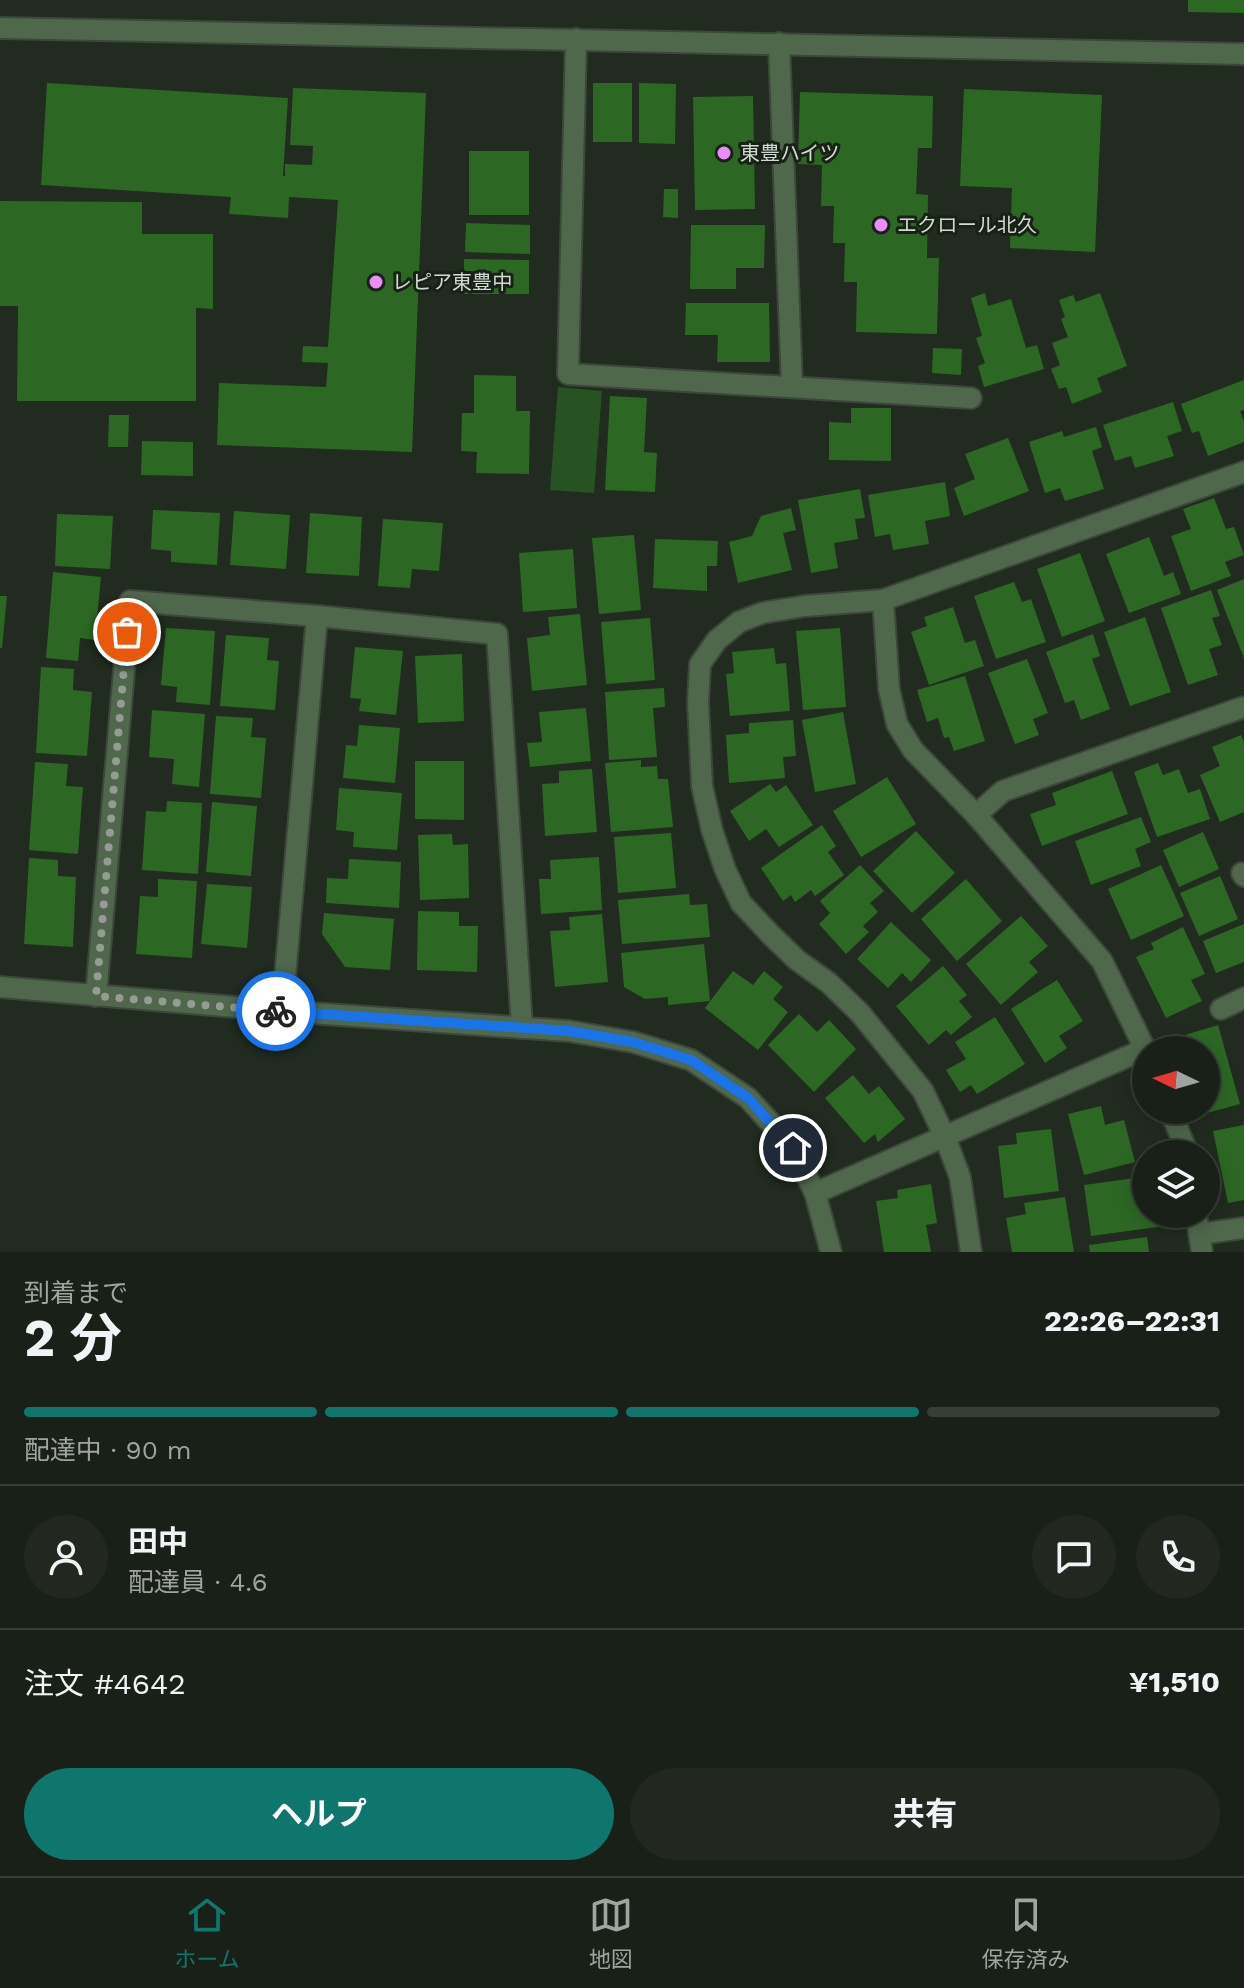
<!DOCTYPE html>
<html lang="ja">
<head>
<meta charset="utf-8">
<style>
  body { margin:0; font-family:"Work Sans","Noto Sans JP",sans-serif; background:#222820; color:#f1f3f6; height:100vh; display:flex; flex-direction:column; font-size:30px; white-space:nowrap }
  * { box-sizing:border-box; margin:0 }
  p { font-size:26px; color:#9fa3a1 }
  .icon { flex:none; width:44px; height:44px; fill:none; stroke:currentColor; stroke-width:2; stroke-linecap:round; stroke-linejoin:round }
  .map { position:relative; height:1252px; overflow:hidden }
  .panel { display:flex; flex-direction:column; background:#192017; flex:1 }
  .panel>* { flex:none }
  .needle { width:52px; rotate:275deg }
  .controls { position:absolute; left:1132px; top:1036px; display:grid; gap:16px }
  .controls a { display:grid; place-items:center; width:88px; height:88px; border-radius:50%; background:#192017; box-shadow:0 4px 20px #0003,0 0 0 2px #373e36; font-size:40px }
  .pin { position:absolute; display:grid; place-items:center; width:68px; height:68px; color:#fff; margin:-34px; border:4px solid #fff; border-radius:50%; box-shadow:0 2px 8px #0007 }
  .courier { position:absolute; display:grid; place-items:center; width:80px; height:80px; margin:-40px; border:6px solid #1a73e8; border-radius:50%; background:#fff; color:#222; box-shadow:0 2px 10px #0007 }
  .headline em { font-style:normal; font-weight:700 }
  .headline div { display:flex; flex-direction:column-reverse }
  .headline { display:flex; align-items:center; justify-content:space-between; height:136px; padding:0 24px }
  h1 { font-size:52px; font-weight:700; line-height:60px }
  .bar { display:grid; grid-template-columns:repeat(4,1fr); gap:12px 8px; align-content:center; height:96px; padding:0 24px }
  .bar i { height:10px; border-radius:6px; background:#373e36 }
  .bar .selected { background:#0f766e }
  .bar p { grid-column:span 4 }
  .line { display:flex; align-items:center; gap:20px; padding:0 24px; border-top:2px solid #373e36 }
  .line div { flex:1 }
  .round { display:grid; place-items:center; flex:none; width:84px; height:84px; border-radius:42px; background:#222820 }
  .button { display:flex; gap:16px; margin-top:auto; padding:16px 24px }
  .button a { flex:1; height:92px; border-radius:48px; background:#0f766e; color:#fff; font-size:32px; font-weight:700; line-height:92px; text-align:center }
  .button a+a { background:#222820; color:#f1f3f6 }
  .tab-bar { display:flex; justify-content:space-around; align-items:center; height:112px; border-top:2px solid #373e36; background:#192017; font-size:22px; color:#9fa3a1 }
  .tab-bar a { display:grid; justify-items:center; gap:4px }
  .tab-bar .selected { color:#0f766e }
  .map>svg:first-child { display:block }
  .green { fill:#275322 }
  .building { fill:#2c6824 }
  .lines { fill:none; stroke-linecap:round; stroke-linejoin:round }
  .service-casing { stroke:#3d473b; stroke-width:24 }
  .minor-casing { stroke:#3d473b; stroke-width:24 }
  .tertiary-casing { stroke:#3d473b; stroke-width:24 }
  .service { stroke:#4f684c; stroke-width:20 }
  .minor { stroke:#4f684c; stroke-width:20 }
  .tertiary { stroke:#4f684c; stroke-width:20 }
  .done { stroke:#949c93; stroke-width:8; stroke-dasharray:0 14.4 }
  .route { stroke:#1a73e8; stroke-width:10 }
  .poi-dot { fill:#eb8dfc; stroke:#172116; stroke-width:3 }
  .labels { text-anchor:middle; stroke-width:6; stroke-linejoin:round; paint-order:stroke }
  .poi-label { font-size:20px; fill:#d2d9d1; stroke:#172116; text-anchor:start }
</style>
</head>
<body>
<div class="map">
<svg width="1244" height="1252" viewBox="0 0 1244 1252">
  <rect width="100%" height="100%" fill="#212b1f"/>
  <path class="green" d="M 558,387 L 602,391 L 594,493 L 550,490 Z"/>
  <g class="building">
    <path d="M 1188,0 L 1244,0 L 1244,13 L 1188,12 Z"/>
    <path d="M 47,83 L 288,98 L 283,176 L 285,176 L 285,164 L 312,165 L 313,146 L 290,145 L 293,88 L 426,93 L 412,452 L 217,445 L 219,383 L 326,387 L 328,363 L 302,362 L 303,346 L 328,347 L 338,200 L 289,197 L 288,218 L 229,214 L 231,197 L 41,185 Z"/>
    <rect x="593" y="83" width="39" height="59"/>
    <path d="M 639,83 L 676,84 L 675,144 L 639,143 Z"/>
    <path d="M 964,89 L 1102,95 L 1095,252 L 1010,248 L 1012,188 L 960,186 Z"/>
    <path d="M 800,92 L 933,96 L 932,148 L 918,148 L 916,194 L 928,195 L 927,258 L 939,258 L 937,334 L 856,332 L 857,282 L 844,282 L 845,243 L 833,243 L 834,206 L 821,206 L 822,165 L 798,164 Z"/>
    <path d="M 753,96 L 755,209 L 695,210 L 693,97 Z"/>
    <rect x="469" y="151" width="60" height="64"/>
    <path d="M 664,189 L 678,189 L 678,218 L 663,217 Z"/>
    <path d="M 0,201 L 142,202 L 142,234 L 213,234 L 213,309 L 196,308 L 196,401 L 17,401 L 18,306 L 0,306 Z"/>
    <path d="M 466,223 L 530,225 L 530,254 L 465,252 Z"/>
    <path d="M 691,225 L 765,225 L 764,268 L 736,268 L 736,289 L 690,289 Z"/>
    <path d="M 464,259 L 529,260 L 529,294 L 464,294 Z"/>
    <path d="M 985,293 L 988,306 L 1011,299 L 1026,348 L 1037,345 L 1044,369 L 984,387 L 978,366 L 985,363 L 976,338 L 982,336 L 971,298 Z"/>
    <path d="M 1100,293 L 1127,366 L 1097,378 L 1102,392 L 1072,404 L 1066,387 L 1059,389 L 1051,369 L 1060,365 L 1052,343 L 1068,337 L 1061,319 L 1065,317 L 1059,300 L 1073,295 L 1076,302 Z"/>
    <path d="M 686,303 L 769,303 L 770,362 L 717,362 L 718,335 L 685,335 Z"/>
    <path d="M 933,348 L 962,349 L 961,375 L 932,373 Z"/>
    <path d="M 474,375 L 516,376 L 516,411 L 530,411 L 529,474 L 476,473 L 477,452 L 461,451 L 462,413 L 474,413 Z"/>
    <path d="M 1244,380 L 1244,410 L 1240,411 L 1244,421 L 1244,442 L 1208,456 L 1199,431 L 1192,433 L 1181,404 Z"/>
    <path d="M 610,396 L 647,398 L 644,452 L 657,453 L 655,492 L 605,490 Z"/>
    <path d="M 1173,402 L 1182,431 L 1167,436 L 1174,456 L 1135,468 L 1131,456 L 1115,461 L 1103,425 Z"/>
    <path d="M 851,408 L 891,408 L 891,461 L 829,460 L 829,422 L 851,423 Z"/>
    <path d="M 109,415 L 129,415 L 128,447 L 108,447 Z"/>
    <path d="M 1096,427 L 1102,447 L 1092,451 L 1104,489 L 1065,501 L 1060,488 L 1045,493 L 1029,442 L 1062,431 L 1064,437 Z"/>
    <path d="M 1008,438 L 1029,491 L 964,516 L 954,488 L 975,479 L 965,454 Z"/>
    <path d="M 142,441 L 193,442 L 193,476 L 141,475 Z"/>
    <path d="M 945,482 L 950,516 L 925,521 L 929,544 L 893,550 L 890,534 L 875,537 L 868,495 Z"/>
    <path d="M 860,489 L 865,518 L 855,519 L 858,539 L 834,543 L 838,568 L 811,573 L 798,500 Z"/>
    <path d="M 1214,498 L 1226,529 L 1234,527 L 1244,555 L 1225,562 L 1231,576 L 1191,591 L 1171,536 L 1191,529 L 1183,509 Z"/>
    <path d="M 791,508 L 796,530 L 783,533 L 792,570 L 738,583 L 729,542 L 752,536 L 761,516 Z"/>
    <path d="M 153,510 L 220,513 L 217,565 L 171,562 L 171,551 L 151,549 Z"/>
    <path d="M 234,511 L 290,515 L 286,569 L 230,565 Z"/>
    <path d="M 310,513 L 362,517 L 359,576 L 306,573 Z"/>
    <path d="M 57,514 L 113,516 L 110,569 L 55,566 Z"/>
    <path d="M 383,519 L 443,523 L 439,571 L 412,569 L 410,588 L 378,586 Z"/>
    <path d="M 634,535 L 641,610 L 599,614 L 592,538 Z"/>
    <path d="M 1149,537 L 1164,576 L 1173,572 L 1181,594 L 1129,613 L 1106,554 Z"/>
    <path d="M 655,539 L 718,541 L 717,566 L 707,566 L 707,591 L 653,588 Z"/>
    <path d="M 573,549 L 577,608 L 523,612 L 519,553 Z"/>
    <path d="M 1080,553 L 1105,621 L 1062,637 L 1037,569 Z"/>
    <path d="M 53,572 L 101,577 L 95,640 L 80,638 L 78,661 L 46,658 Z"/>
    <path d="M 1244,579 L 1244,658 L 1217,590 Z"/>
    <path d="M 1014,582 L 1022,602 L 1031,599 L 1046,642 L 996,659 L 974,596 Z"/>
    <path d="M 1211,590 L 1220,616 L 1212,618 L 1222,645 L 1209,649 L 1218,675 L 1188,685 L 1161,608 Z"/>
    <path d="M 0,596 L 7,596 L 2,648 L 0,648 Z"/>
    <path d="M 953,607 L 965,643 L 975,640 L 984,666 L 929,685 L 911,632 L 927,626 L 924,617 Z"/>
    <path d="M 580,614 L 587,685 L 532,691 L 527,638 L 550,635 L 548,617 Z"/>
    <path d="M 1145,617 L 1171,692 L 1130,706 L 1104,632 Z"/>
    <path d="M 650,618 L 655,680 L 606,684 L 601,622 Z"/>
    <path d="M 166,628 L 215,631 L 210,705 L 176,702 L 177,687 L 161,685 Z"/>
    <path d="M 840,628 L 846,707 L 803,710 L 796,631 Z"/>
    <path d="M 1093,634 L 1100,656 L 1092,659 L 1110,709 L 1081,720 L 1074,700 L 1065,703 L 1046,652 Z"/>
    <path d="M 226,635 L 269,638 L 267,660 L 279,661 L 275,710 L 220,706 Z"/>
    <path d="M 355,647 L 403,651 L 396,715 L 359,711 L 361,699 L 350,698 Z"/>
    <path d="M 774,648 L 776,664 L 786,663 L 790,711 L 730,716 L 726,674 L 734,673 L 732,652 Z"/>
    <path d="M 462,654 L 464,721 L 418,723 L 415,656 Z"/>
    <path d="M 1027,659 L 1048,713 L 1033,719 L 1039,735 L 1015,744 L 988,673 Z"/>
    <path d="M 41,667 L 74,669 L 73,690 L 92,692 L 87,756 L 36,753 Z"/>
    <path d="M 965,676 L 985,741 L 954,751 L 949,737 L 944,738 L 938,718 L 927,722 L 917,690 Z"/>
    <path d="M 664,688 L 665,707 L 653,708 L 657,757 L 609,760 L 605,692 Z"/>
    <path d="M 586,708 L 591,761 L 530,767 L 527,743 L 542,742 L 539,712 Z"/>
    <path d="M 152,710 L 205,714 L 199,787 L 172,784 L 174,759 L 149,757 Z"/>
    <path d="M 843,712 L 856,784 L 815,792 L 802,720 Z"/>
    <path d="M 216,716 L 253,718 L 251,737 L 266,738 L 261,798 L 210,794 Z"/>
    <path d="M 793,720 L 796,756 L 783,757 L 785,778 L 729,783 L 726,735 L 749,733 L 749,723 Z"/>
    <path d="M 359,725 L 400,728 L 395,783 L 343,778 L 346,745 L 357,746 Z"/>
    <path d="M 1241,735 L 1244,742 L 1244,812 L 1220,822 L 1200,775 L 1220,766 L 1212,747 Z"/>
    <path d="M 641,760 L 641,767 L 657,766 L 658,779 L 668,779 L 673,827 L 611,832 L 605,763 Z"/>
    <path d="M 415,761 L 464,761 L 464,820 L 415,819 Z"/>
    <path d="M 35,762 L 68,764 L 66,786 L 83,787 L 78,854 L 29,850 Z"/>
    <path d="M 1158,763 L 1163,775 L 1179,769 L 1188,793 L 1200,789 L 1210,819 L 1157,837 L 1134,772 Z"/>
    <path d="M 592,769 L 597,832 L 545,836 L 542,784 L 559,783 L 559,771 Z"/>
    <path d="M 1112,771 L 1128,814 L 1042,846 L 1030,814 L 1056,805 L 1052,793 Z"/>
    <path d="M 887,777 L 916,824 L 861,857 L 833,811 Z"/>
    <path d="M 770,784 L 776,792 L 786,785 L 813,825 L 779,847 L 766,829 L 749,841 L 730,811 Z"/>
    <path d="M 339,788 L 402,793 L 397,850 L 353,847 L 354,832 L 336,830 Z"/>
    <path d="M 167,801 L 202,803 L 198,874 L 142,870 L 146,811 L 166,812 Z"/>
    <path d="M 212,802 L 257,806 L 251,876 L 206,872 Z"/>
    <path d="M 1141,817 L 1151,842 L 1135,849 L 1141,866 L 1091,885 L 1075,841 Z"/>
    <path d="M 822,825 L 836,846 L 828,852 L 844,875 L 815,896 L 811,890 L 795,902 L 791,895 L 783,901 L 761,868 Z"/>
    <path d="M 916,831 L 955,873 L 912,913 L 873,871 Z"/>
    <path d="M 1203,832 L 1219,869 L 1179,887 L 1163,850 Z"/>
    <path d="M 671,833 L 676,888 L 618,893 L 614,837 Z"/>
    <path d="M 452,834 L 453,845 L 468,844 L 469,898 L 420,900 L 418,835 Z"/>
    <path d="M 599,857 L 602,910 L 541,914 L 539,879 L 551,879 L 550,860 Z"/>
    <path d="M 29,858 L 58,860 L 58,876 L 76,877 L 73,947 L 24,944 Z"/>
    <path d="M 349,859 L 401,862 L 399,908 L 326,903 L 327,878 L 348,879 Z"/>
    <path d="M 860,865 L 884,891 L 870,903 L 878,912 L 863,926 L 869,932 L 846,954 L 819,924 L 830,913 L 820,901 Z"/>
    <path d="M 1161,865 L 1184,916 L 1131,940 L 1108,889 Z"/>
    <path d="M 1220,876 L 1238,919 L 1199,936 L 1180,893 Z"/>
    <path d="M 158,879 L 197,881 L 192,958 L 136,954 L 140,896 L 158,897 Z"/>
    <path d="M 966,879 L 1002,921 L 957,961 L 921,919 Z"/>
    <path d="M 207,884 L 252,887 L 247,948 L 201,944 Z"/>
    <path d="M 689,894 L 690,905 L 707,904 L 710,937 L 622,944 L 618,900 Z"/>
    <path d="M 418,911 L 459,912 L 459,926 L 478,926 L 477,972 L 417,970 Z"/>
    <path d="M 324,913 L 394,919 L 390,970 L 345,967 L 322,934 Z"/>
    <path d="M 602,914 L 608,982 L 555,987 L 550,931 L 570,930 L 569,917 Z"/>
    <path d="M 1021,916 L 1048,946 L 1029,962 L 1038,972 L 1001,1005 L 966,964 Z"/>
    <path d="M 891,922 L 931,960 L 911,982 L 902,973 L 888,988 L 857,959 Z"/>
    <path d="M 1244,924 L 1244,962 L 1216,973 L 1203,941 Z"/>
    <path d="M 1183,927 L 1205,974 L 1191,980 L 1202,1001 L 1166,1018 L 1136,957 L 1154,949 L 1151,943 Z"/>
    <path d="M 704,944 L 710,1001 L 668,1005 L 668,997 L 645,999 L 624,987 L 621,953 Z"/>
    <path d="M 943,966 L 967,995 L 959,1001 L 972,1017 L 951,1035 L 946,1030 L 929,1045 L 896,1006 Z"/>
    <path d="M 733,971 L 753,985 L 764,971 L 783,987 L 773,999 L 788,1012 L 758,1050 L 705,1008 Z"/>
    <path d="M 1057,980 L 1083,1021 L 1059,1036 L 1067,1048 L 1045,1063 L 1011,1009 Z"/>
    <path d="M 799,1014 L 817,1032 L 829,1020 L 856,1049 L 814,1092 L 768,1045 Z"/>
    <path d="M 995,1017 L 1025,1064 L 977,1094 L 971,1085 L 960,1092 L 946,1070 L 966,1059 L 955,1042 Z"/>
    <path d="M 1218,1025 L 1240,1104 L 1207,1113 L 1206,1050 L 1189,1050 L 1185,1035 Z"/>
    <path d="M 853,1075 L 869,1094 L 879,1086 L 905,1119 L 878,1142 L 875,1134 L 864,1143 L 825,1098 Z"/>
    <path d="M 1101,1106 L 1105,1125 L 1124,1120 L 1135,1162 L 1084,1175 L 1068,1114 Z"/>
    <path d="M 1244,1125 L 1244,1200 L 1228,1203 L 1213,1131 Z"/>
    <path d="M 1051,1129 L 1059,1191 L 1004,1198 L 998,1146 L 1017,1144 L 1016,1133 Z"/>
    <path d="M 1143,1177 L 1144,1187 L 1146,1186 L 1146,1214 L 1163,1214 L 1165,1226 L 1091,1236 L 1084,1185 Z"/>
    <path d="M 931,1184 L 937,1223 L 926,1225 L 931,1252 L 884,1252 L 876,1201 L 898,1198 L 897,1190 Z"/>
    <path d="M 1065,1197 L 1074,1252 L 1012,1252 L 1006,1218 L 1026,1214 L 1024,1203 Z"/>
    <path d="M 1147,1237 L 1149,1252 L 1090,1252 L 1089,1245 Z"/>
  </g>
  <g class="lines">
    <g class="service-casing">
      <g id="service">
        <path d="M 1242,873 L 1244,876"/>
        <path d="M 1199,1234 L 1244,1228"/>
      </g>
    </g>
    <g class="minor-casing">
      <g id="minor">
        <path d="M 576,39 L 568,374 L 971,398"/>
        <path d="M 779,43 L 792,387"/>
        <path d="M 883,600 L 1244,472"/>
        <path d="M 976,815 L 1003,791 L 1244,707"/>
        <path d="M 96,996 L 130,601 L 317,616 L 497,634 L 522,1028"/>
        <path d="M 1221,1009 L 1244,998"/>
        <path d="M 282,1011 L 317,616"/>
        <path d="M 1170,1110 L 1188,1154"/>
        <path d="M 815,1193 L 1145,1049"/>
        <path d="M 1196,1214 L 1202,1252"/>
        <path d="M 971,1252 L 960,1177 L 945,1137 L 923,1091 L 860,1013 L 829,983 L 797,960 L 772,936 L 741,903 L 725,869 L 712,830 L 702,786 L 698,702 L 700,664 L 717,640 L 739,622 L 762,613 L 805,606 L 883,600 L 889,689 L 897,724 L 913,750 L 976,815 L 1102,961 L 1146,1051"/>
      </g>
    </g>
    <g class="tertiary-casing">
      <g id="tertiary">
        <path d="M 0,28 L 1244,54"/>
        <path d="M 0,987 L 282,1011 L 569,1031 L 633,1042 L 691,1060 L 748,1098 L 793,1148 L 815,1193 L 831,1252"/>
      </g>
    </g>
    <use href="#service" class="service"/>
    <use href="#minor" class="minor"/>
    <use href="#tertiary" class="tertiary"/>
  </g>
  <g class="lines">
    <path class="done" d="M 127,632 L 96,996 L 276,1011"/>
    <path class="route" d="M 276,1011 L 569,1031 L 633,1042 L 691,1060 L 748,1098 L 793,1148"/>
  </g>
  <g class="poi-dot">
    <circle cx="724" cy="153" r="8"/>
    <circle cx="881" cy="225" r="8"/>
    <circle cx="376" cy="282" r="8"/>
  </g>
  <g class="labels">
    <g class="poi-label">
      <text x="740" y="160">東豊ハイツ</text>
      <text x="897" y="232">エクロール北久</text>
      <text x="392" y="289">レピア東豊中</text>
    </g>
  </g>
</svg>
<div class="controls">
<a><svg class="needle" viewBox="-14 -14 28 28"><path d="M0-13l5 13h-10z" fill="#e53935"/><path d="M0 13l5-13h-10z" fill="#9fa3a1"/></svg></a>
<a><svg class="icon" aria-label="layers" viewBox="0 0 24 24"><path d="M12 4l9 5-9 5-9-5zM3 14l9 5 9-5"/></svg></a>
</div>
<div class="pin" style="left:127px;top:632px;background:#ea580c"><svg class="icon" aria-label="bag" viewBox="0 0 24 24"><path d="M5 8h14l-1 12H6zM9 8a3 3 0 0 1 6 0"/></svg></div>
<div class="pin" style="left:793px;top:1148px;background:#1f2937"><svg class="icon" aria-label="home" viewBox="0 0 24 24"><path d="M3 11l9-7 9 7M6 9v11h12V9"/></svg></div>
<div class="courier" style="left:276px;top:1011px"><svg class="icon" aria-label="bike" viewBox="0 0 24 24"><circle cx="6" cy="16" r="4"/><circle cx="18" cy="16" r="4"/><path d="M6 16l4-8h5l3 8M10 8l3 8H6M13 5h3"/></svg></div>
</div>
<section class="panel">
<div class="headline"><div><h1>2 分</h1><p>到着まで</p></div><em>22:26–22:31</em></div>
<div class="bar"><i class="selected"></i><i class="selected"></i><i class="selected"></i><i></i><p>配達中 · 90 m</p></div>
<div class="line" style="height:144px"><a class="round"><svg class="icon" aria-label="person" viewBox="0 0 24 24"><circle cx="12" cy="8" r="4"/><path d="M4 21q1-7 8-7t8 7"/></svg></a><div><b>田中</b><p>配達員 · 4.6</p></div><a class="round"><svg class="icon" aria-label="chat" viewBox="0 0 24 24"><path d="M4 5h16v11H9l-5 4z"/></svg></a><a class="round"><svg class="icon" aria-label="phone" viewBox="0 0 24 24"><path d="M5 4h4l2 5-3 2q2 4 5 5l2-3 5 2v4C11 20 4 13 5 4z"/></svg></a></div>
<div class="line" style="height:104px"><div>注文 #4642</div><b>¥1,510</b></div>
<div class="button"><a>ヘルプ</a><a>共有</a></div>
</section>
<nav class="tab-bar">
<a class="selected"><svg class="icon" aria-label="home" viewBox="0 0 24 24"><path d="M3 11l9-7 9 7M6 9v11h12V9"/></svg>ホーム</a>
<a><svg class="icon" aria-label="map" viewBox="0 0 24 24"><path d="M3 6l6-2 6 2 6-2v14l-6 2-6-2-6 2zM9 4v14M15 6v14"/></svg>地図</a>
<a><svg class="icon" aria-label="saved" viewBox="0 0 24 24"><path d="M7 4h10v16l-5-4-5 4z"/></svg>保存済み</a>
</nav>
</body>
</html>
